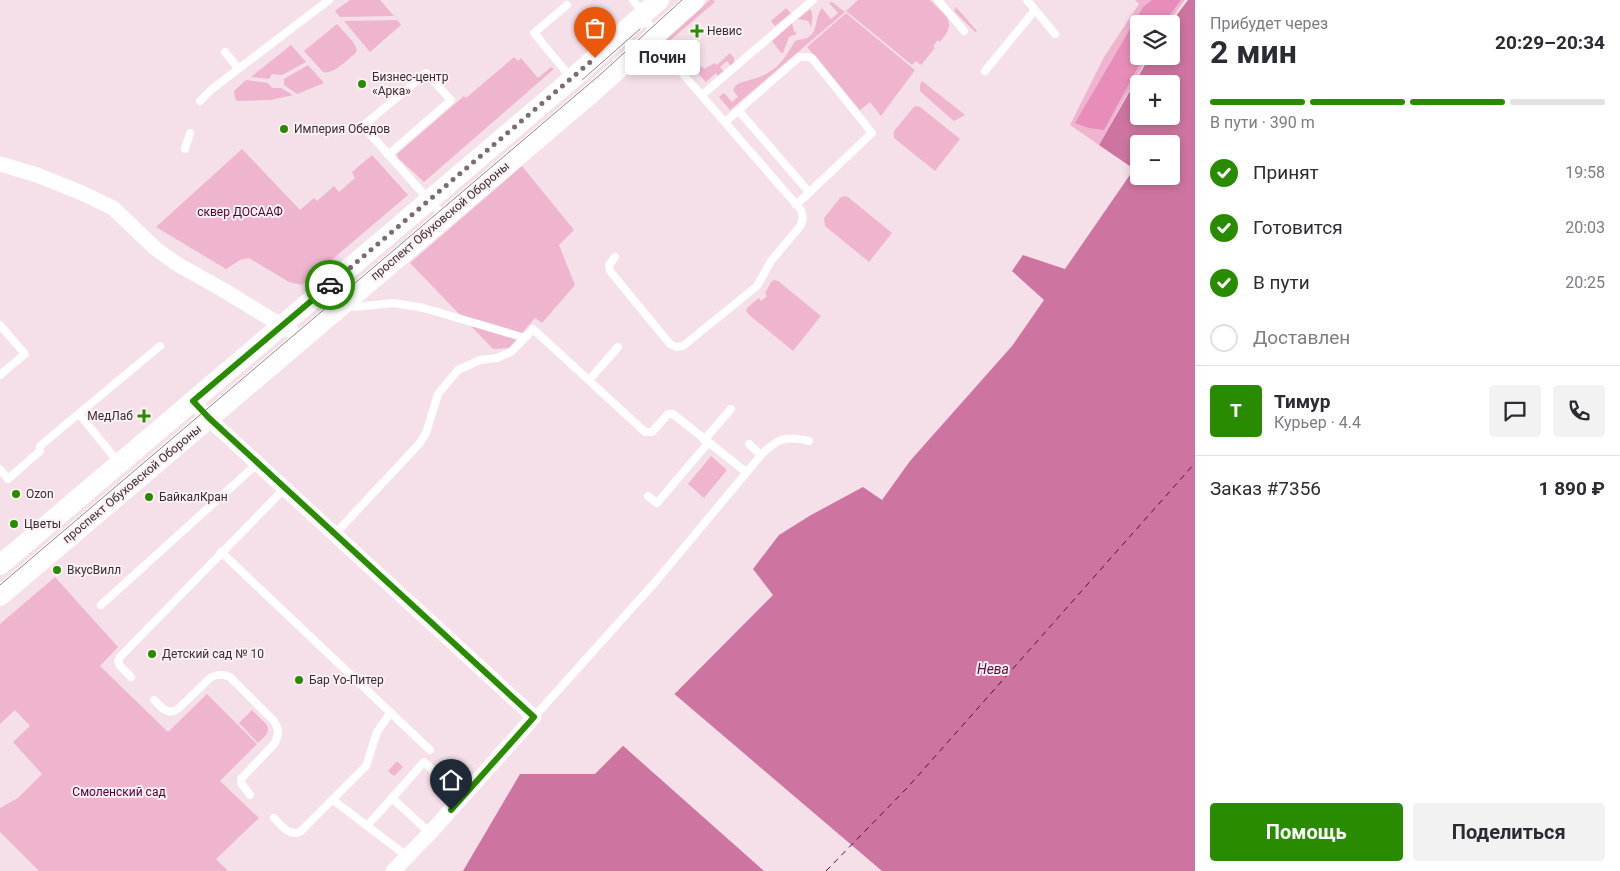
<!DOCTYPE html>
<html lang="ru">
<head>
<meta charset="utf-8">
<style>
  body { margin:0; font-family:Roboto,sans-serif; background:#f2f2f3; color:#2b2b33; height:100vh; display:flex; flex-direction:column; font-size:19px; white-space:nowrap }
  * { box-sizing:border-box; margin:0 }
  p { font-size:16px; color:#7c7c81 }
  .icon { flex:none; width:28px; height:28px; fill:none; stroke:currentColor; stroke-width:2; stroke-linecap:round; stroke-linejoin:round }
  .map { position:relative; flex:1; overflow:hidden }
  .details { display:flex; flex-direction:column; background:#fff; width:425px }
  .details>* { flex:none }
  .fabs { position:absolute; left:1130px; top:15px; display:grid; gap:10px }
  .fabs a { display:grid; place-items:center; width:50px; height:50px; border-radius:5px; background:#fff; box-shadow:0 2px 8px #0003; font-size:25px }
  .pin { position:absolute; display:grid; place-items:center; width:42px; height:42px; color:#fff; margin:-51px -21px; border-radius:50% 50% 50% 0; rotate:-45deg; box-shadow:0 0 5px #0007 }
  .pin .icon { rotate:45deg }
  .courier { position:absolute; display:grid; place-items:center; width:50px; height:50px; margin:-25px; border:4px solid #298c00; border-radius:50%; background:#fff; color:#222; box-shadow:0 1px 6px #0007 }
  .bubble { position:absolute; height:35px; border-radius:5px; background:#fff; box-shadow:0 2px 8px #0003; font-size:16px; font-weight:700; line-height:35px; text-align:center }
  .overview em { font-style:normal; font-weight:700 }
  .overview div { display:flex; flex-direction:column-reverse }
  .overview { display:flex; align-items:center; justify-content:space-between; height:85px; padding:0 15px }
  h1 { font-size:32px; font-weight:700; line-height:38px }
  .bar { display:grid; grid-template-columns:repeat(4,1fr); gap:8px 5px; align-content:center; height:60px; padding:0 15px }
  .bar i { height:6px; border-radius:4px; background:#e1e1e2 }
  .bar .on { background:#298c00 }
  .bar p { grid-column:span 4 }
  .line { display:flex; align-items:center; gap:12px; padding:0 15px; border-top:1px solid #e1e1e2 }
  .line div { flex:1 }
  .round { display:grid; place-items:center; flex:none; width:52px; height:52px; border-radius:5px; background:#f2f2f3 }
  ol { padding:0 15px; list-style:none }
  li { display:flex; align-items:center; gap:15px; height:55px }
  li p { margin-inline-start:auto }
  li .icon { padding:5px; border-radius:50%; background:#298c00; color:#fff; stroke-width:4 }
  li:last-child { color:#7c7c81 }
  li i { width:28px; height:28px; border:2px solid #e1e1e2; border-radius:50% }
  .primary-button { display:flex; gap:10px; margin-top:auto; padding:10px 15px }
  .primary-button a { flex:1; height:58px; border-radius:5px; background:#298c00; color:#fff; font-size:20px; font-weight:700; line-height:58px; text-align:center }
  .primary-button a+a { background:#f2f2f3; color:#2b2b33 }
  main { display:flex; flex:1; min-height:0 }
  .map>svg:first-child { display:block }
  .green { fill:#efb5cf }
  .forest { fill:#e88db9 }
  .water { fill:#cd75a0; fill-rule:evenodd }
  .pier { fill:#f5e0e9 }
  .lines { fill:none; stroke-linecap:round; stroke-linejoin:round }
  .ferry { stroke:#5c0a3b; stroke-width:1; stroke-dasharray:6 5; stroke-linecap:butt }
  .lane { stroke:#fff; stroke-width:8 }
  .street { stroke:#fff; stroke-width:15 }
  .secondary { stroke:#fff; stroke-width:20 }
  .tram { stroke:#92848a; stroke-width:1 }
  .done { stroke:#796c72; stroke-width:5; stroke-dasharray:0 9 }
  .route { stroke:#298c00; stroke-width:6 }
  .poi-dot { fill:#298c00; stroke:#fcf0f5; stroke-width:2 }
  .labels { text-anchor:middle; stroke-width:4; stroke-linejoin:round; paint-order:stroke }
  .poi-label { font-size:12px; fill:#362e32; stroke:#fcf0f5; text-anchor:start }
  .park-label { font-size:12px; fill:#530034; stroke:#fcf0f5 }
  .street-label { font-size:12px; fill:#362e32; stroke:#fcf0f5 }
  .water-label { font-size:14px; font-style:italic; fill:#5c0a3b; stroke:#fcf0f5 }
</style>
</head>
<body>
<main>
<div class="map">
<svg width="1195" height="871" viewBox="0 0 1195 871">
  <rect width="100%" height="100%" fill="#f5e0e9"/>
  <g class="green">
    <path d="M 350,0 L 380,0 L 394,16 L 340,17 L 335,11 Z"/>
    <path d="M 710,0 L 713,0 L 715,2 L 667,43 L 666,37 Z"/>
    <path d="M 858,0 L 930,0 C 945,17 959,20 940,42 L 938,40 L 933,46 L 935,48 L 921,65 L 916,61 L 912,65 L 846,11 Z"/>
    <path d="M 1135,0 L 1185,0 L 1167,24 L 1139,24 L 1139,56 L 1148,56 L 1099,145 L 1070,125 L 1104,57 L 1139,4 Z"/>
    <path d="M 832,2 L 845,12 L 730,110 L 719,97 L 724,93 L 732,102 L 738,97 L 733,90 L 736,85 C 743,81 751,80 759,77 C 778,70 785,58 795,41 C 799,39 803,40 807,38 C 819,32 814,17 822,8 L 831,19 L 838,13 L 829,3 Z"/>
    <path d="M 956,7 L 977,31 L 975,32 L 954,11 Z"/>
    <path d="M 786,8 L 791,13 L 775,26 L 771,21 Z"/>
    <path d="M 810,9 C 814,14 812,21 811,27 L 808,21 L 798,19 Z"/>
    <path d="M 846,13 L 915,70 L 881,116 L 870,102 L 860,110 L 807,47 Z"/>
    <path d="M 397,20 L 401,25 L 370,52 L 344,21 Z"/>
    <path d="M 792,23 L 794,31 L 797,34 L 789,37 L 783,53 L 781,53 L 772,41 Z"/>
    <path d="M 337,24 L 354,43 L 357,50 L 355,54 C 346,60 334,75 323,72 L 304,51 Z"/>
    <path d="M 291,45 L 306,62 L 282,75 L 272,74 L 269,79 L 251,77 Z"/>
    <path d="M 730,53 L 734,58 L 734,63 L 731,66 L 727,61 L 720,67 L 723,71 L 718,76 L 716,73 L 706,82 L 696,71 L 702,66 L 704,69 L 715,63 L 717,65 Z"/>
    <path d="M 514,57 L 518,61 L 521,58 L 538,78 L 551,67 L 554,69 L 424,182 L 398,158 L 397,154 L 464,96 L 466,98 Z"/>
    <path d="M 308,65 L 324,83 L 297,94 L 284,85 L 284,79 Z"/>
    <path d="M 246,80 L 268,83 L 272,88 L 281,88 L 293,95 L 271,100 L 237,101 L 235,98 L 234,91 Z"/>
    <path d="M 922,81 L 965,115 L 954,121 C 942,111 931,101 920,91 L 920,85 Z"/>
    <path d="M 916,106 L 920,107 L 960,139 L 935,171 L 894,138 L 894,131 L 913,108 Z"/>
    <path d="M 242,149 L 300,210 L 314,198 L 317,201 L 334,186 L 339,192 L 355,178 L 352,172 L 372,155 L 408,195 L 302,285 L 289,282 L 249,258 L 240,260 L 226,269 L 156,227 Z"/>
    <path d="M 522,166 L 574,230 L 559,245 L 575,285 L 542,323 L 535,318 L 509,348 L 493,349 L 410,263 Z"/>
    <path d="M 844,196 L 848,197 L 892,233 L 869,262 L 825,226 L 824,218 L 840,198 Z"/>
    <path d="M 774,280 L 778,281 L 821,316 L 793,351 L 748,314 L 746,310 L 748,307 L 759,298 L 761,301 L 767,296 L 765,293 L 771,282 Z"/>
    <path d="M 711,456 L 727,470 L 704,498 L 688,484 Z"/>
    <path d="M 55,577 L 118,647 L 100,666 L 168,732 L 207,694 L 257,744 L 220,781 L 259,818 L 216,859 L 228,871 L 39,871 L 0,832 L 0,808 L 18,798 L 42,774 L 13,742 L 30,726 L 15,710 L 0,724 L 0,624 Z"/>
    <path d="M 252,710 L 267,725 L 268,729 L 267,734 L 258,743 L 239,723 Z"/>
    <path d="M 397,761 L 403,767 L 394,776 L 388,771 Z"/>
  </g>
  <path class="forest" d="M 1152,0 L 1181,0 L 1163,24 L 1139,24 L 1139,56 L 1144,56 L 1104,130 L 1089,128 L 1075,123 L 1143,7 Z"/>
  <path class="water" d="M 1188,0 L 1195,0 L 1195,871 L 463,871 L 520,774 L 595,774 L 773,595 L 753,569 L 779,535 L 811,515 L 863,487 L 882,500 L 910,461 L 1012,346 L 1044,300 L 1012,271 L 1023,255 L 1065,269 L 1134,169 L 1099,145 L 1150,56 L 1171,56 L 1170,24 ZM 1139,84 L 1171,84 L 1171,116 L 1139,116 ZM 1139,144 L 1171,144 L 1171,176 L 1139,176 Z"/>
  <path class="pier" d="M 672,692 L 882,871 L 764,871 L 621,744 Z"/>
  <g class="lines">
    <path class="ferry" d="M 826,871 L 908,787 L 1195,463"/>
    <g class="lane">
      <path d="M 938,0 L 964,31"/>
      <path d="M 1027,0 L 1055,34"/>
      <path d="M 567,5 L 534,33 L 572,79"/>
      <path d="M 225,52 L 238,68"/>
      <path d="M 985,71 L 1035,10"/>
      <path d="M 702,95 L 813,0"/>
      <path d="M 200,101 L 212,89 L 329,0"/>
      <path d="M 738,110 L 809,192"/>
      <path d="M 725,122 L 799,57 L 806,57 L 812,58 L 872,133 L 796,205"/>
      <path d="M 185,149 L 190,133"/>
      <path d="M 388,155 L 451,100 L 426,73 L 363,126 C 390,156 417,187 444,217"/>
      <path d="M 615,257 L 609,265 L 610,271 L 670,344 L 676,347 L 683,346 L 757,286 L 771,261 L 801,225 L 803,218 L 801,210 L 663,51 L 643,13 L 633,0"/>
      <path d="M 0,325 L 25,354 L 0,375"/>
      <path d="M 525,338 L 533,329 L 645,432 L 652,432 L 668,414 L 673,414 L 746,472"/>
      <path d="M 589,380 L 618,347"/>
      <path d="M 79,414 L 119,463"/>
      <path d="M 704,440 L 731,409"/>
      <path d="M 749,444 L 761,455"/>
      <path d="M 0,469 L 8,479 L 40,451 L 40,446 L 160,346"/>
      <path d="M 648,496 L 657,503 L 708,443"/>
      <path d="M 335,534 L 419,444 L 426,433 L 438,394 L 458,370 L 480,360 L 497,358 L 511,352 L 525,338 L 424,308 L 394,303 L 354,307 L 349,301"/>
      <path d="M 221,552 L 430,750"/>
      <path d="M 101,605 L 258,463"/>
      <path d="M 131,677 L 120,666 L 118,661 L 120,657 L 285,488"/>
      <path d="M 154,700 C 162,708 168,716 178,709 L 210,678 C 217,674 222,674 230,677 L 274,721 C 279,729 279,734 275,743 L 241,779 L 241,783 L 250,795"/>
      <path d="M 534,717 L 657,580 L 761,455 C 777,439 785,435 809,441"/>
      <path d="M 392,798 L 430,833"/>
      <path d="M 333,800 L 408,857"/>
      <path d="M 274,818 C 282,826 288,836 300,832 L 366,766 L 377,732 L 390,713"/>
      <path d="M 367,826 L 424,762 L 462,797"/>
    </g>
    <g class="street">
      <path d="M 0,164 L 37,175 L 82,193 L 113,208 L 156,249 L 177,264 L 225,291 L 302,338"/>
      <path d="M 193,401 L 209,419 L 534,717 L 430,833 L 393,871"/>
    </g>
    <g class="secondary">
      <path d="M 0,565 L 572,79 L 659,0"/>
      <path d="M 0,596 L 587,97 L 695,0"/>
    </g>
    <g class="tram">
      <path d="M 582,80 L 640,29"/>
      <path d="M 0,585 L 602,73 L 682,0"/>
    </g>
  </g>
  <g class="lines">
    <path class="done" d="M 330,285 L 595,58"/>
    <path class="route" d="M 330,285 L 193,401 L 209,418 L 534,717 L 451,810"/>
  </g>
  <g class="poi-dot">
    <path d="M694.5 23.5h5v5h5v5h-5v5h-5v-5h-5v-5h5z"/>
    <circle cx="362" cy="84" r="5"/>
    <circle cx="284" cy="129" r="5"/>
    <path d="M141.5 408.5h5v5h5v5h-5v5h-5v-5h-5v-5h5z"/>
    <circle cx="16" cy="494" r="5"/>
    <circle cx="149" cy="497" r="5"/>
    <circle cx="14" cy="524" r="5"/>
    <circle cx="57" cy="570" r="5"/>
    <circle cx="152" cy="654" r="5"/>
    <circle cx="299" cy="680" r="5"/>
  </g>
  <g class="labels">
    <g class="poi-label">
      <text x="707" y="35">Невис</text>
      <text x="372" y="81">Бизнес-центр<tspan x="372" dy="14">«Арка»</tspan></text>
      <text x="294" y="133">Империя Обедов</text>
      <text x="133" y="420" text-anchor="end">МедЛаб</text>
      <text x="26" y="498">Ozon</text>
      <text x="159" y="501">БайкалКран</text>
      <text x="24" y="528">Цветы</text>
      <text x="67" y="574">ВкусВилл</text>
      <text x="162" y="658">Детский сад № 10</text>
      <text x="309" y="684">Бар Yo-Питер</text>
    </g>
    <g class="park-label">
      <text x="240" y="216">сквер ДОСААФ</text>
      <text x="119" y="796">Смоленский сад</text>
    </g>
    <g class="street-label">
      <text transform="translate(440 221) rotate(-40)" y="4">проспект Обуховской Обороны</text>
      <text transform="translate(132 484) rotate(-40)" y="4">проспект Обуховской Обороны</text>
    </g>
    <g class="water-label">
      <text x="993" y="674">Нева</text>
    </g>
  </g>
</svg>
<div class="fabs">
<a><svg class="icon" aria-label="layers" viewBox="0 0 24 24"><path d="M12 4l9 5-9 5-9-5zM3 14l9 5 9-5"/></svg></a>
<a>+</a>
<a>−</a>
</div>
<div class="pin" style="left:595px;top:58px;background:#ea580c"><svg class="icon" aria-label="bag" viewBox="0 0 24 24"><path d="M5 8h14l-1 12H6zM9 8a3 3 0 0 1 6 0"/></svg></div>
<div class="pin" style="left:451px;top:810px;background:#1f2937"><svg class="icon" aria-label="home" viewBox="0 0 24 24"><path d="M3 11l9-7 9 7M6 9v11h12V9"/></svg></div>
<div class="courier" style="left:330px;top:285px"><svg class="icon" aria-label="car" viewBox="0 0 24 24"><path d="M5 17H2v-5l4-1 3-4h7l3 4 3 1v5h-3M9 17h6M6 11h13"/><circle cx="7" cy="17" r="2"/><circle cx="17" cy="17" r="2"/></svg></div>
<div class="bubble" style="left:625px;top:40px;width:75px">Почин</div>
</div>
<section class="details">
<div class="overview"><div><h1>2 мин</h1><p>Прибудет через</p></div><em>20:29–20:34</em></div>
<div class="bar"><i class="on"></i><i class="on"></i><i class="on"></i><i></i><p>В пути · 390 m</p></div>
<ol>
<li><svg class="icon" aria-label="check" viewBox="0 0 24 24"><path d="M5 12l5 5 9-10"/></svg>Принят<p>19:58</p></li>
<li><svg class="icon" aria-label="check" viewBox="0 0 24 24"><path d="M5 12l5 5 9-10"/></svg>Готовится<p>20:03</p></li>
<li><svg class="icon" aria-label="check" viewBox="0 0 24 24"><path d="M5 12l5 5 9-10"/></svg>В пути<p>20:25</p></li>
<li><i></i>Доставлен</li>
</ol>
<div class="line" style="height:90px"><b class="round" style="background:#298c00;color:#fff">Т</b><div><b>Тимур</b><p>Курьер · 4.4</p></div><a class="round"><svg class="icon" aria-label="chat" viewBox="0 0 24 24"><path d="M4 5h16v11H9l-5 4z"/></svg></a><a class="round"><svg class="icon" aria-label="phone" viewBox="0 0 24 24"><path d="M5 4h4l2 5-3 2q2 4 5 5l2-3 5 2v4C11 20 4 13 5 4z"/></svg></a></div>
<div class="line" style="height:65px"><div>Заказ #7356</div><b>1 890 ₽</b></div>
<div class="primary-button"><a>Помощь</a><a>Поделиться</a></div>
</section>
</main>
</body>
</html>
